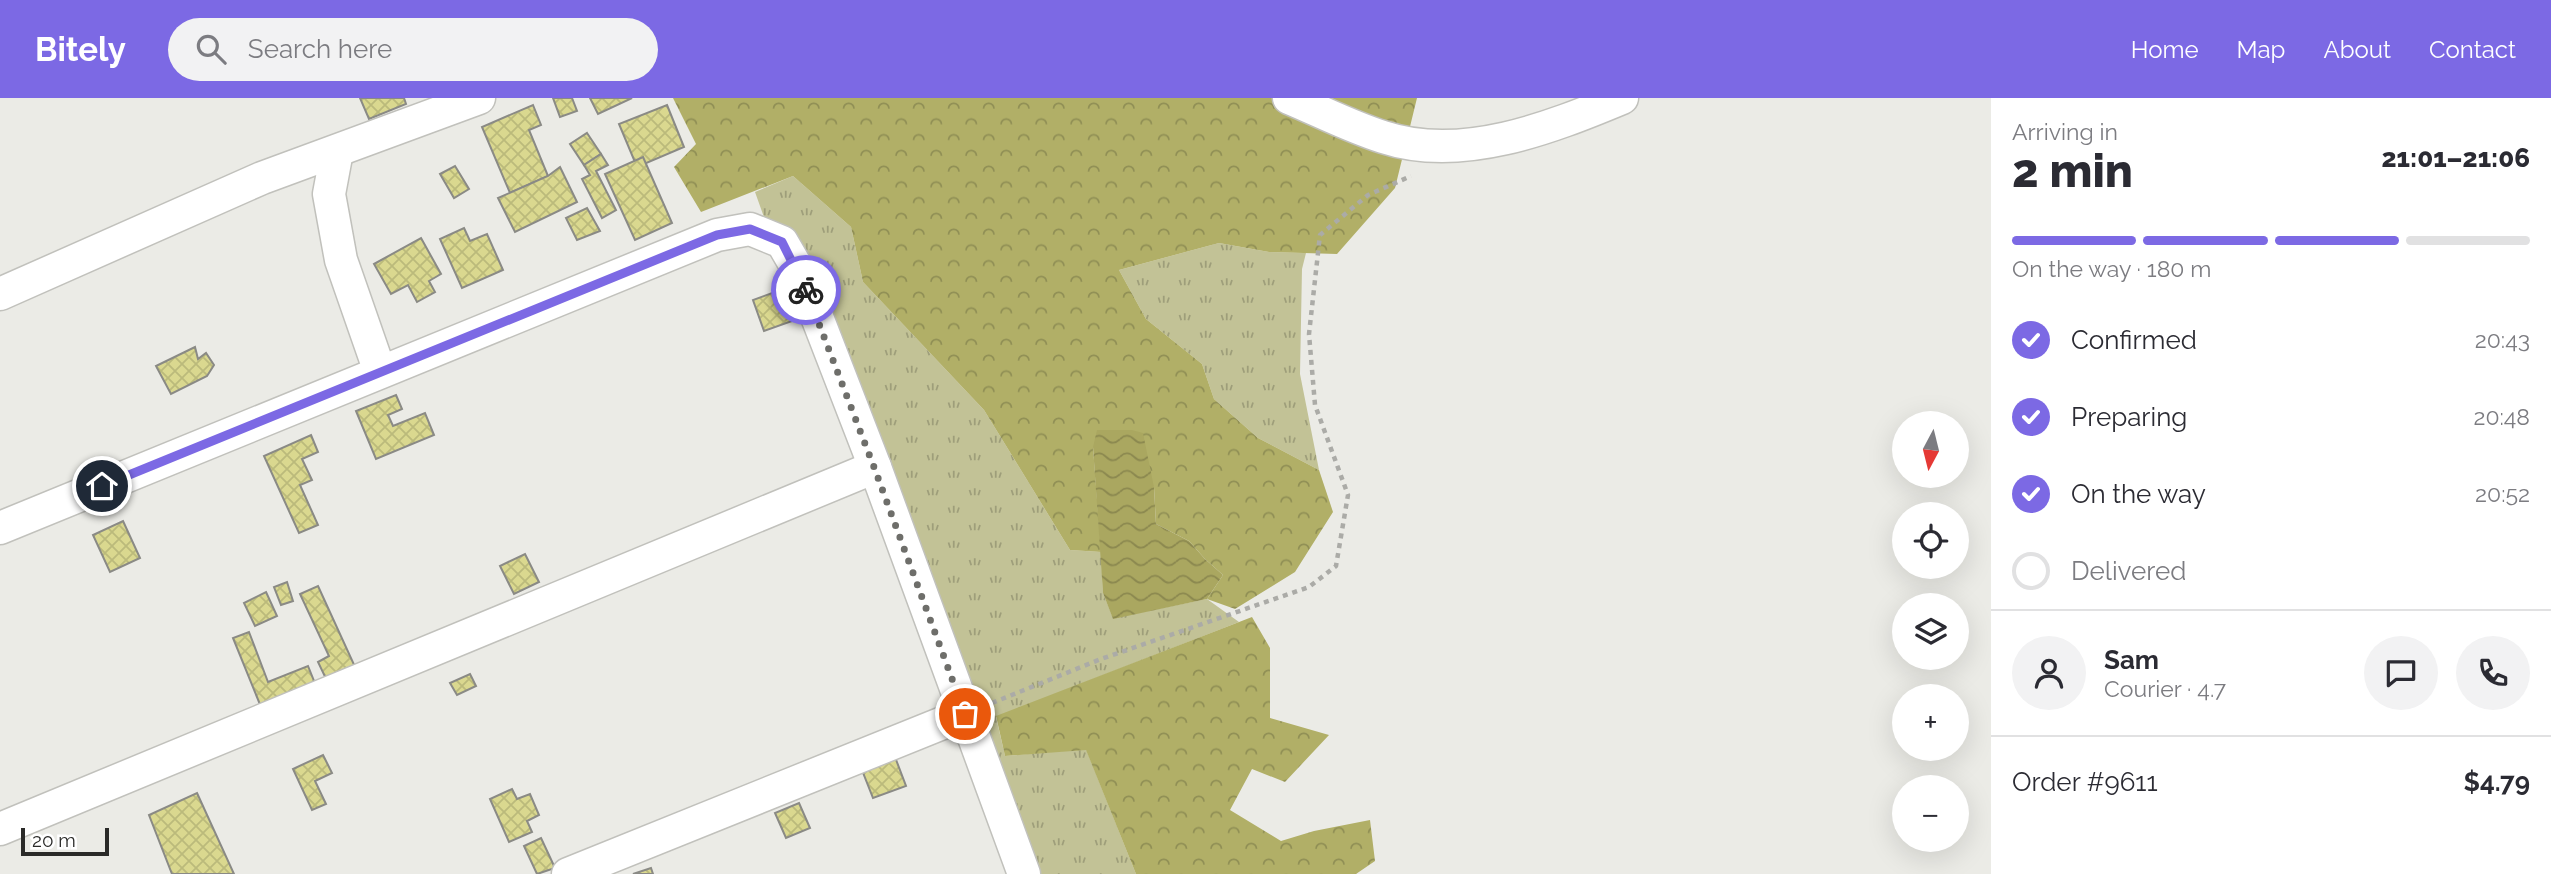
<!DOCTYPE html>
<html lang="en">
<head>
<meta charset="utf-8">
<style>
  body { margin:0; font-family:Raleway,sans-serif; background:#f2f2f3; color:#2b2b33; height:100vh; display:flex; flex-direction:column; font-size:26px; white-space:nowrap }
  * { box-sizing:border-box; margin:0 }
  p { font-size:23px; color:#7c7c81 }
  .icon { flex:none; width:38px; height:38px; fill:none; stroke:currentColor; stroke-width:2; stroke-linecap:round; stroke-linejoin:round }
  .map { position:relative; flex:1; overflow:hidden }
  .drawer { display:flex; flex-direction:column; background:#fff; width:560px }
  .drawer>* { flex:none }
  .needle { width:46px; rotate:187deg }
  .tools { position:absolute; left:1892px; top:313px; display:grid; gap:14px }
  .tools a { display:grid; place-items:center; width:77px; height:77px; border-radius:50%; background:#fff; box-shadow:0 7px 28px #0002; font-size:35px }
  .scale { position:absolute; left:21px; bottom:18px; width:88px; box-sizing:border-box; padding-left:7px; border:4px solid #2a2a28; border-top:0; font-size:19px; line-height:24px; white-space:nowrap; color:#2a2a28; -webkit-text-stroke:5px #fff; paint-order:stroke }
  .pin { position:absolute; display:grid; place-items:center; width:60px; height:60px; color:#fff; margin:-30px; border:4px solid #fff; border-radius:50%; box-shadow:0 2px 7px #0007 }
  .courier { position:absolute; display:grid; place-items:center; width:70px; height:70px; margin:-35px; border:5px solid #7c69e4; border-radius:50%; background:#fff; color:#222; box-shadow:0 2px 9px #0007 }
  .summary em { font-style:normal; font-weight:800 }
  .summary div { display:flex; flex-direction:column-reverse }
  .summary { display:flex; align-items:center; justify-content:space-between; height:119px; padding:0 21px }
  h1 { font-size:46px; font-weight:800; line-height:52px }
  .bar { display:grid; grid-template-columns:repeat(4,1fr); gap:10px 7px; align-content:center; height:84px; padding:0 21px }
  .bar i { height:9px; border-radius:5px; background:#e1e1e2 }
  .bar .selected { background:#7c69e4 }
  .bar p { grid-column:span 4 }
  .line { display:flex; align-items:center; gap:18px; padding:0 21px; border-top:2px solid #e1e1e2 }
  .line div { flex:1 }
  .round { display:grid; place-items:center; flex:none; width:74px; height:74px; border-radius:37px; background:#f2f2f3 }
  ol { padding:0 21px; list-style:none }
  li { display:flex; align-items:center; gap:21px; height:77px }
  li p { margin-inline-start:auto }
  li .icon { padding:7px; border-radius:50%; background:#7c69e4; color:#fff; stroke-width:4 }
  li:last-child { color:#7c7c81 }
  li i { width:38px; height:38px; border:4px solid #e1e1e2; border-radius:50% }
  header { display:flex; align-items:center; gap:42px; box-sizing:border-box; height:98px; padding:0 35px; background:#7c69e4; color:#fff }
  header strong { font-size:33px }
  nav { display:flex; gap:38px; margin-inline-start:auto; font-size:24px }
  .search { width:490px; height:63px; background:#f2f2f3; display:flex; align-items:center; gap:18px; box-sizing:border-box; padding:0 24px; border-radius:38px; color:#7c7c81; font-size:26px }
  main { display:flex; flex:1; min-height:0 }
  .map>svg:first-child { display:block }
  .grass { fill:url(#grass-tufts) }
  .forest { fill:url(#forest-crowns) }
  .water { fill:url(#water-waves) }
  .building { fill:url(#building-cross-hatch); stroke:#8a8a85; stroke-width:2 }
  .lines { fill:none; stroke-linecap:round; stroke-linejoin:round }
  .minor-casing { stroke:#c1c1bc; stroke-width:35 }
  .path { stroke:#ababa7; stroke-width:4.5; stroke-dasharray:5 5; stroke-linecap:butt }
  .minor { stroke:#fff; stroke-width:32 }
  .done { stroke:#6e6e6a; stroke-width:7; stroke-dasharray:0 12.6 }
  .route { stroke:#7c69e4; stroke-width:9 }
</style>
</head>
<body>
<header>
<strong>Bitely</strong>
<div class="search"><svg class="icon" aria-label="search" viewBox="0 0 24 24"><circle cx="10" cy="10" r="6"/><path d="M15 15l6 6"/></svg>Search here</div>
<nav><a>Home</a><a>Map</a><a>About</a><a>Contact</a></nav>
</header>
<main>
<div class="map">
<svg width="1991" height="776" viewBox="0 0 1991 776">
  <defs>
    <pattern id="grass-tufts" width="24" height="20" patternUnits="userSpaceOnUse" patternTransform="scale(1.75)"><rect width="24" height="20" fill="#c2c296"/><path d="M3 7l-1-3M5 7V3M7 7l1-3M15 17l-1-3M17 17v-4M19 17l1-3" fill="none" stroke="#9e9e7a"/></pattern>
    <pattern id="forest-crowns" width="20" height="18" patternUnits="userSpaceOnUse" patternTransform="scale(1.75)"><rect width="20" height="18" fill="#b1af67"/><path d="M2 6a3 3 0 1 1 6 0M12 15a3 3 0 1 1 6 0" fill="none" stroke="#908f55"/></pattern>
    <pattern id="water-waves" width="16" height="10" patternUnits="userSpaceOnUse" patternTransform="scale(1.75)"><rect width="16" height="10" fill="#aaa760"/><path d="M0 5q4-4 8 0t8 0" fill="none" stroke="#8b884f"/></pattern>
    <pattern id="building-cross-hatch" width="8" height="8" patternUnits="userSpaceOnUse" patternTransform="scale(1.75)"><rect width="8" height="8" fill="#dad88f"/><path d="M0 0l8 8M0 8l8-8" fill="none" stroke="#bbba7b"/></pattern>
  </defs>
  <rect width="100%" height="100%" fill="#ebebe6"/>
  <g class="grass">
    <path d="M 793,78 L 851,129 L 863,184 L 984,312 L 1070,452 L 1101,454 L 1103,495 L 1113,520 L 1207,501 L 1239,524 L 996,619 L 1005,658 L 1086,651 L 1136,776 L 1039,776 L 929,476 L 804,149 L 765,122 L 755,94 Z"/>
    <path d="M 1219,145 L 1269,154 L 1306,155 L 1302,171 L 1300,276 L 1319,372 L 1258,340 L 1214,301 L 1202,266 L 1146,221 L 1119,172 Z"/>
  </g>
  <g class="forest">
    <path d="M 673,0 L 1417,0 L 1395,90 L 1337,156 L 1269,154 L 1219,145 L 1119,172 L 1146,221 L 1202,266 L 1214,301 L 1258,340 L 1319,372 L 1333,414 L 1295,474 L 1235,511 L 1207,501 L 1223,477 L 1205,461 L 1189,443 L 1156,426 L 1154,389 L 1093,349 L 1101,454 L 1070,452 L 984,312 L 863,184 L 851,129 L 793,78 L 701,114 L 674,69 L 696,46 Z"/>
    <path d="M 1252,519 L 1270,550 L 1270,620 L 1329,637 L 1285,684 L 1252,671 L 1230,712 L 1281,743 L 1314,733 L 1370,722 L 1375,763 L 1356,776 L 1136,776 L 1086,652 L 1005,658 L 996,618 Z"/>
  </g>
  <path class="water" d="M 1097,332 L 1132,332 L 1143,335 L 1154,389 L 1156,426 L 1189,443 L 1205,461 L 1223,477 L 1207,501 L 1113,521 L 1103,495 L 1093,349 Z"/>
  <g class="building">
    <path d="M 360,0 L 404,0 L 406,6 L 369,21 Z"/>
    <path d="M 553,0 L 572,0 L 577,13 L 560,19 Z"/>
    <path d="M 590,0 L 632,0 L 598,16 Z"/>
    <path d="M 533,7 L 541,27 L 529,32 L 548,78 L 510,95 L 482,29 Z"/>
    <path d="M 667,7 L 684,49 L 637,69 L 619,26 Z"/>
    <path d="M 587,35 L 601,56 L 584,67 L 570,46 Z"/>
    <path d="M 601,56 L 608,67 L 596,73 L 616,112 L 602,120 L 582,81 L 590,77 L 584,67 Z"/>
    <path d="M 643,59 L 672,125 L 635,142 L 605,76 Z"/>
    <path d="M 455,68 L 469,91 L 454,100 L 440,76 Z"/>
    <path d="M 560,69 L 577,104 L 515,134 L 498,100 L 548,78 Z"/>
    <path d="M 587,110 L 600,133 L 577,142 L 566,120 Z"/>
    <path d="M 464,130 L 470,143 L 487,136 L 503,172 L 462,190 L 440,141 Z"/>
    <path d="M 421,140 L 441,176 L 429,183 L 435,194 L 417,204 L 408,187 L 391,196 L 374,166 Z"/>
    <path d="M 783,191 L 795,222 L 764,233 L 753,202 Z"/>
    <path d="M 195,249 L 198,261 L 206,255 L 214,267 L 207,278 L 171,296 L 156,268 Z"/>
    <path d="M 396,297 L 402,311 L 388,317 L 393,328 L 425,315 L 434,337 L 376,361 L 356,313 Z"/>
    <path d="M 311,337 L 318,354 L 302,361 L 312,382 L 300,387 L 318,427 L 299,435 L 264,358 Z"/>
    <path d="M 123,423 L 140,460 L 110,474 L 93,437 Z"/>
    <path d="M 525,456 L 539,484 L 514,496 L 500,468 Z"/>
    <path d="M 287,484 L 293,503 L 281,507 L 274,489 Z"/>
    <path d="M 318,488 L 356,571 L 328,585 L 318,564 L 329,558 L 300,496 Z"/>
    <path d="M 266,494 L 277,518 L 255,528 L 244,505 Z"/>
    <path d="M 249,534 L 268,584 L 308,568 L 316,588 L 261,609 L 233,540 Z"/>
    <path d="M 470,576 L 476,588 L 457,597 L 450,585 Z"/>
    <path d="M 323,657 L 332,675 L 315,683 L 326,706 L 312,712 L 293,671 Z"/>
    <path d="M 895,659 L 906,688 L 873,700 L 862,672 Z"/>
    <path d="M 512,691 L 517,701 L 530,696 L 539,717 L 527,723 L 532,734 L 509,744 L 490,701 Z"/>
    <path d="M 197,695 L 234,776 L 172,776 L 149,717 Z"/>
    <path d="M 799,705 L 810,730 L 786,740 L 775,715 Z"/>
    <path d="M 541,740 L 555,770 L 537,776 L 524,748 Z"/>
    <path d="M 651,770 L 653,776 L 633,776 Z"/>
  </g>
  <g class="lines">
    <g class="minor-casing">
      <g id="minor">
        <path d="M 1289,0 C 1320,13 1351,29 1383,39 C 1461,65 1550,30 1622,0"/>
        <path d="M 337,53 L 329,96 L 341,162 L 380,274"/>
        <path d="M 0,196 L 262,80 L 479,0"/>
        <path d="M 0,430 L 717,137 L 750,131 L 782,144 L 800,175 L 875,369 L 1024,776"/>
        <path d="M 0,731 L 875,369"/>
        <path d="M 568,776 L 965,616"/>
      </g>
    </g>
    <path class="path" d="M 992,605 L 1101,561 L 1309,489 L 1336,468 L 1348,397 L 1315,307 L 1309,236 L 1320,137 L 1368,97 L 1411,78"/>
    <use href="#minor" class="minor"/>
  </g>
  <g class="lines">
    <path class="done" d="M 806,192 L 874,369 L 965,616"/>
    <path class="route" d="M 102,388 L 717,137 L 750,131 L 782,144 L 806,192"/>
  </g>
</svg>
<div class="tools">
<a><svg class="needle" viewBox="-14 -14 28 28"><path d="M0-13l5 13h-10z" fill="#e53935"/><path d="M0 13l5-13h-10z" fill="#7c7c81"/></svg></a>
<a><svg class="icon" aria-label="locate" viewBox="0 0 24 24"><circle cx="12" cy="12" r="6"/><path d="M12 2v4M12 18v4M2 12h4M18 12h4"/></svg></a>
<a><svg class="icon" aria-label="layers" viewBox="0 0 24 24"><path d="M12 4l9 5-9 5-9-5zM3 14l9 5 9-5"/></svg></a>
<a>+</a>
<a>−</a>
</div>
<div class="scale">20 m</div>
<div class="pin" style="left:965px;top:616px;background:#ea580c"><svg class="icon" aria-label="bag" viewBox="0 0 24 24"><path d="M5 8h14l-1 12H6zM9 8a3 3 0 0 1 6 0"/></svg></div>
<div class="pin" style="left:102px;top:388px;background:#1f2937"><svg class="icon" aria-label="home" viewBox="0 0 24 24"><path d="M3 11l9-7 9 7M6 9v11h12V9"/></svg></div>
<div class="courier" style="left:806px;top:192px"><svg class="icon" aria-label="bike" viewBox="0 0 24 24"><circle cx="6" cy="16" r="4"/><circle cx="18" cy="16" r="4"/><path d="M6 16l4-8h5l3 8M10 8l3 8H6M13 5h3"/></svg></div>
</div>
<section class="drawer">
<div class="summary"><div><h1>2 min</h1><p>Arriving in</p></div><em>21:01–21:06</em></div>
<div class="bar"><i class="selected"></i><i class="selected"></i><i class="selected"></i><i></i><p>On the way · 180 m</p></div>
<ol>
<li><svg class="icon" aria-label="check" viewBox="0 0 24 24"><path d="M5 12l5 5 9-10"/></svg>Confirmed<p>20:43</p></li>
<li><svg class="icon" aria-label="check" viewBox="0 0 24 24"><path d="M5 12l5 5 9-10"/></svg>Preparing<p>20:48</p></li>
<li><svg class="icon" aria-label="check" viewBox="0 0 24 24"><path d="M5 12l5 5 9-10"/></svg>On the way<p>20:52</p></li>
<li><i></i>Delivered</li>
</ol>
<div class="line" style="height:126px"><a class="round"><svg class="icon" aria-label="person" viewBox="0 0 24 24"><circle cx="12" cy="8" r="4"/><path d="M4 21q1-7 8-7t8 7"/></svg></a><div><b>Sam</b><p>Courier · 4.7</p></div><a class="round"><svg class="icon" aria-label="chat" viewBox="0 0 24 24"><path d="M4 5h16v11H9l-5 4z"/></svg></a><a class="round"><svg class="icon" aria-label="phone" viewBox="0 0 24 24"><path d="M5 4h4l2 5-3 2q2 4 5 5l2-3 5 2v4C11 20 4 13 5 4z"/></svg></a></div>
<div class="line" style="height:91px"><div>Order #9611</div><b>$4.79</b></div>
</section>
</main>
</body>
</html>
